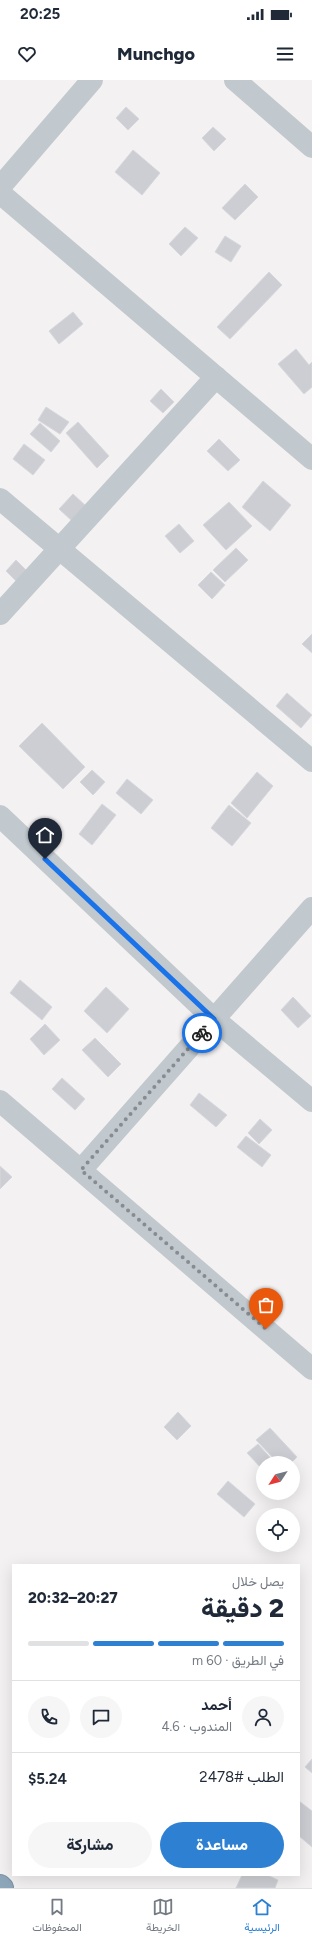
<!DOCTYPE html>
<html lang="ar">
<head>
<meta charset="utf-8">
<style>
  body { margin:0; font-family:Figtree,Vazirmatn,sans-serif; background:#f6f6f7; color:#1f2937; direction:rtl; height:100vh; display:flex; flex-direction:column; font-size:15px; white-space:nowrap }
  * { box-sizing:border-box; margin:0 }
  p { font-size:13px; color:#747a83 }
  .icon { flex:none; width:22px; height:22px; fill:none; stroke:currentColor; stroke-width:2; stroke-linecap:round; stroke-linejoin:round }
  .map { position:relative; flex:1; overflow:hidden; direction:ltr }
  .sheet { position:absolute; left:12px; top:1484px; width:288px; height:312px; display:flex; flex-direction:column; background:#fff; border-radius:0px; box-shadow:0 4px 16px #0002; direction:rtl }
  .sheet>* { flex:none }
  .needle { width:26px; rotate:234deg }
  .controls { position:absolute; left:256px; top:1376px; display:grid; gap:8px }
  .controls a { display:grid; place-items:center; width:44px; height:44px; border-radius:50%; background:#fff; box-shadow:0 4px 16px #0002; font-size:20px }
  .pin { position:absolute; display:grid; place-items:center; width:34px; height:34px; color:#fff; margin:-41px -17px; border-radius:50% 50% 50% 0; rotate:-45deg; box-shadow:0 0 4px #0007 }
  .pin .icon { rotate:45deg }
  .courier { position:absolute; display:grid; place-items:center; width:40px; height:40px; margin:-20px; border:3px solid #1a73e8; border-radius:50%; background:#fff; color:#222; box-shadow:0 1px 5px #0007 }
  .headline em { font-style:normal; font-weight:800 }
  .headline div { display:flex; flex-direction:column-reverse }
  .headline { display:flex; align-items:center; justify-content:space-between; height:68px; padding:0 16px }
  h1 { font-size:26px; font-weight:800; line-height:30px }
  .bar { display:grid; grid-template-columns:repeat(4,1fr); gap:6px 4px; align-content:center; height:48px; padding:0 16px }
  .bar i { height:5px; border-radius:3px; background:#e0e1e3 }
  .bar .current { background:#2d80d2 }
  .bar p { grid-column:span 4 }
  .line { display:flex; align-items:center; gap:10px; padding:0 16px; border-top:1px solid #e0e1e3 }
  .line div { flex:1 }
  .round { display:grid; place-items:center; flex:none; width:42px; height:42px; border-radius:21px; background:#f6f6f7 }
  .action { display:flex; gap:8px; margin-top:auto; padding:8px 16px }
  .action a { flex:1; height:46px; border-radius:24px; background:#2d80d2; color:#fff; font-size:16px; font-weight:800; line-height:46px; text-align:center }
  .action a+a { background:#f6f6f7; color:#1f2937 }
  .status { display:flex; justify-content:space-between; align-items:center; height:28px; padding:0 20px; background:#fff; direction:ltr }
  .status svg { height:11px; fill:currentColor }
  header { display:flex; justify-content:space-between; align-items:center; height:52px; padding:0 16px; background:#fff; font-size:18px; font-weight:800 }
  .tabs { display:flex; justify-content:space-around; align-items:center; height:56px; border-top:1px solid #e0e1e3; background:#fff; font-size:11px; color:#747a83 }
  .tabs a { display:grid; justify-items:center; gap:2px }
  .tabs .current { color:#2d80d2 }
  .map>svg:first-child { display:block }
  .building { fill:#ccced3; stroke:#d6d8dc }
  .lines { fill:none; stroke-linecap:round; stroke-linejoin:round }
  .highway-casing { stroke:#7992a6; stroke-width:24 }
  .street { stroke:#c1c9ce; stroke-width:22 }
  .highway { stroke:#8ea6ba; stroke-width:22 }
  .done { stroke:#868c91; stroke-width:4; stroke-dasharray:0 7.2 }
  .route { stroke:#1a73e8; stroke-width:5 }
</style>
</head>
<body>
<div class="status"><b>20:25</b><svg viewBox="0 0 49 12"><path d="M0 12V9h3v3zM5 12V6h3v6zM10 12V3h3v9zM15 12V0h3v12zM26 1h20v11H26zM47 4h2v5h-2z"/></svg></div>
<header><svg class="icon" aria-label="menu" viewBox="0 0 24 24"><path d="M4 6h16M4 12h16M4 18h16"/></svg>Munchgo<svg class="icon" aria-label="heart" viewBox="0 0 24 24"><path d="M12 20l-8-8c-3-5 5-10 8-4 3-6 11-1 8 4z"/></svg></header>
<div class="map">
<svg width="312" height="1808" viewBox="0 0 312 1808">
  <rect width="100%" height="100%" fill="#f3f1f1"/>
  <g class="building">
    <path d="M 126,27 L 139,39 L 128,50 L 116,38 Z"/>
    <path d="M 213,47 L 226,59 L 214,71 L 202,58 Z"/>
    <path d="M 133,70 L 160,93 L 142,115 L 115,92 Z"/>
    <path d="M 245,104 L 258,117 L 235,140 L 222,128 Z"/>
    <path d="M 185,147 L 198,158 L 181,176 L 169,164 Z"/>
    <path d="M 225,156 L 241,166 L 231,182 L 215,172 Z"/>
    <path d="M 269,192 L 282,205 L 230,259 L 217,247 Z"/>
    <path d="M 73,232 L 83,244 L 59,264 L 49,251 Z"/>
    <path d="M 296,269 L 309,285 L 312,282 L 312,307 L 304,314 L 278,284 Z"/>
    <path d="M 161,309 L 174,322 L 163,333 L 150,321 Z"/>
    <path d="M 46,327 L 69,342 L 60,354 L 38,340 Z"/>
    <path d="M 78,342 L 109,376 L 97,388 L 66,353 Z"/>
    <path d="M 40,343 L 60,361 L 51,372 L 30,354 Z"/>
    <path d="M 219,359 L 240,380 L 228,391 L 207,371 Z"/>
    <path d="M 24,364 L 45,380 L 33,395 L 13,379 Z"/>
    <path d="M 263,401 L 291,425 L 270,451 L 242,427 Z"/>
    <path d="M 73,414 L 86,426 L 72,441 L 59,429 Z"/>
    <path d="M 229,422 L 252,446 L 226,470 L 203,445 Z"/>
    <path d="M 179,444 L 194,461 L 180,473 L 165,456 Z"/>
    <path d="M 236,468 L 248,480 L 225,502 L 213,490 Z"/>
    <path d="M 16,480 L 28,492 L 18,503 L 6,491 Z"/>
    <path d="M 211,492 L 225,505 L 212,519 L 198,505 Z"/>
    <path d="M 312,554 L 312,573 L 302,564 Z"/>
    <path d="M 287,613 L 312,635 L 301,648 L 276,626 Z"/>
    <path d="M 42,643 L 85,687 L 63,709 L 19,666 Z"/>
    <path d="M 92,690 L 105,702 L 93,715 L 80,702 Z"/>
    <path d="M 257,692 L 273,706 L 247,738 L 231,723 Z"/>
    <path d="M 127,699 L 153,720 L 141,734 L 116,713 Z"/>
    <path d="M 102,724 L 116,735 L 92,765 L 79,754 Z"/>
    <path d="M 229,725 L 251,743 L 232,766 L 211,748 Z"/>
    <path d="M 20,900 L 52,927 L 42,940 L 10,913 Z"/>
    <path d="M 106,907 L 129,929 L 107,953 L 84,931 Z"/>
    <path d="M 293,917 L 311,936 L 298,948 L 281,930 Z"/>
    <path d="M 45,944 L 60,960 L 44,975 L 30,959 Z"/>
    <path d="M 95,958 L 121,984 L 108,997 L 82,970 Z"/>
    <path d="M 62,998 L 85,1019 L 75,1030 L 52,1009 Z"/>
    <path d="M 199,1013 L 227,1035 L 216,1047 L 190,1025 Z"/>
    <path d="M 260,1039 L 272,1050 L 259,1064 L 248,1053 Z"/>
    <path d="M 246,1056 L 271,1075 L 262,1087 L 237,1067 Z"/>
    <path d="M 0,1086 L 12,1097 L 0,1109 Z"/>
    <path d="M 178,1332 L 191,1346 L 177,1360 L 164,1347 Z"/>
    <path d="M 270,1348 L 297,1377 L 291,1383 L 278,1383 L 256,1360 Z"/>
    <path d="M 258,1364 L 275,1383 L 263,1383 L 263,1390 L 247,1373 Z"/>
    <path d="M 228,1401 L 255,1424 L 244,1437 L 217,1414 Z"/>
    <path d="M 312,1679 L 312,1693 L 305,1687 Z"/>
    <path d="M 299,1721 L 312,1731 L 312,1767 L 299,1756 Z"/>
    <path d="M 242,1795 L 267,1795 L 278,1800 L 275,1808 L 236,1808 Z"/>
  </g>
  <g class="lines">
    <g class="highway-casing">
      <path id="highway" d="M 0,1806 L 2,1808"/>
    </g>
    <g class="street">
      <path d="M 235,0 L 312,67"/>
      <path d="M 0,107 L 92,0"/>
      <path d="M 0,113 L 312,379"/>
      <path d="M 0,419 L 312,681"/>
      <path d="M 0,534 L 216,297"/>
      <path d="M 0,736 L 214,939 L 312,1021"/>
      <path d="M 0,1021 L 312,1289"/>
      <path d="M 81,1090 L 312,828"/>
    </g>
    <use href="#highway" class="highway"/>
  </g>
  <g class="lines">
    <path class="done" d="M 202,953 L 81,1090 L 266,1249"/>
    <path class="route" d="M 45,779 L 214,939 L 202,953"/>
  </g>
</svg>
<div class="controls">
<a><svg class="needle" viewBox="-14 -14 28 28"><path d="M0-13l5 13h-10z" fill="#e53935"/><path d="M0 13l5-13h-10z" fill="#747a83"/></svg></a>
<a><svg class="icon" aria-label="locate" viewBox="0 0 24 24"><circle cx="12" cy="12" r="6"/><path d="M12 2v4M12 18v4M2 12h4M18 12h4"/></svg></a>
</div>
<div class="pin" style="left:266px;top:1249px;background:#ea580c"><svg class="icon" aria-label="bag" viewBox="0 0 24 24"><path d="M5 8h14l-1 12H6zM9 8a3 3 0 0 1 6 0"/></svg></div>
<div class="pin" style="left:45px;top:779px;background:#1f2937"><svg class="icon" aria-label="home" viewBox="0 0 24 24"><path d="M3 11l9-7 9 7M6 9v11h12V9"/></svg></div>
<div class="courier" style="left:202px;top:953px"><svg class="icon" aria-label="bike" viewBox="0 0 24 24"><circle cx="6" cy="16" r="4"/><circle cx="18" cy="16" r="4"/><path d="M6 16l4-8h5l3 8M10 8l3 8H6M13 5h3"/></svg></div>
<section class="sheet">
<div class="headline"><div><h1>2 دقيقة</h1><p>يصل خلال</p></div><em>20:27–20:32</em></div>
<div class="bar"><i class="current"></i><i class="current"></i><i class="current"></i><i></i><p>في الطريق · 60 m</p></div>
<div class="line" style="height:72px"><a class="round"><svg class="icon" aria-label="person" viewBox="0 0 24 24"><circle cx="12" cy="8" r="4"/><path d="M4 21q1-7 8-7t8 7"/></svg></a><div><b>أحمد</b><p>المندوب · 4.6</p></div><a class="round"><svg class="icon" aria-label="chat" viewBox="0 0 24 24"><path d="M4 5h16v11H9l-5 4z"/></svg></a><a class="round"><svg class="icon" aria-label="phone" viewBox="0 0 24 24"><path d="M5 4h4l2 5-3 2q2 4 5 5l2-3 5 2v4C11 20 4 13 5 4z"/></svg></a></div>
<div class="line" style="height:52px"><div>الطلب #2478</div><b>$5.24</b></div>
<div class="action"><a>مساعدة</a><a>مشاركة</a></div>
</section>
</div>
<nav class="tabs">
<a class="current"><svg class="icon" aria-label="home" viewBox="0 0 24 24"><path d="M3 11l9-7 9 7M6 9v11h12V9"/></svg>الرئيسية</a>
<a><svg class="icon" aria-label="map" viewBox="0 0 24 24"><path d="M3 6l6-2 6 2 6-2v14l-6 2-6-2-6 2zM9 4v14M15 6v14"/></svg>الخريطة</a>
<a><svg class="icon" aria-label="saved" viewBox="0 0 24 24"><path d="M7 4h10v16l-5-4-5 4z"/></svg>المحفوظات</a>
</nav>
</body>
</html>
